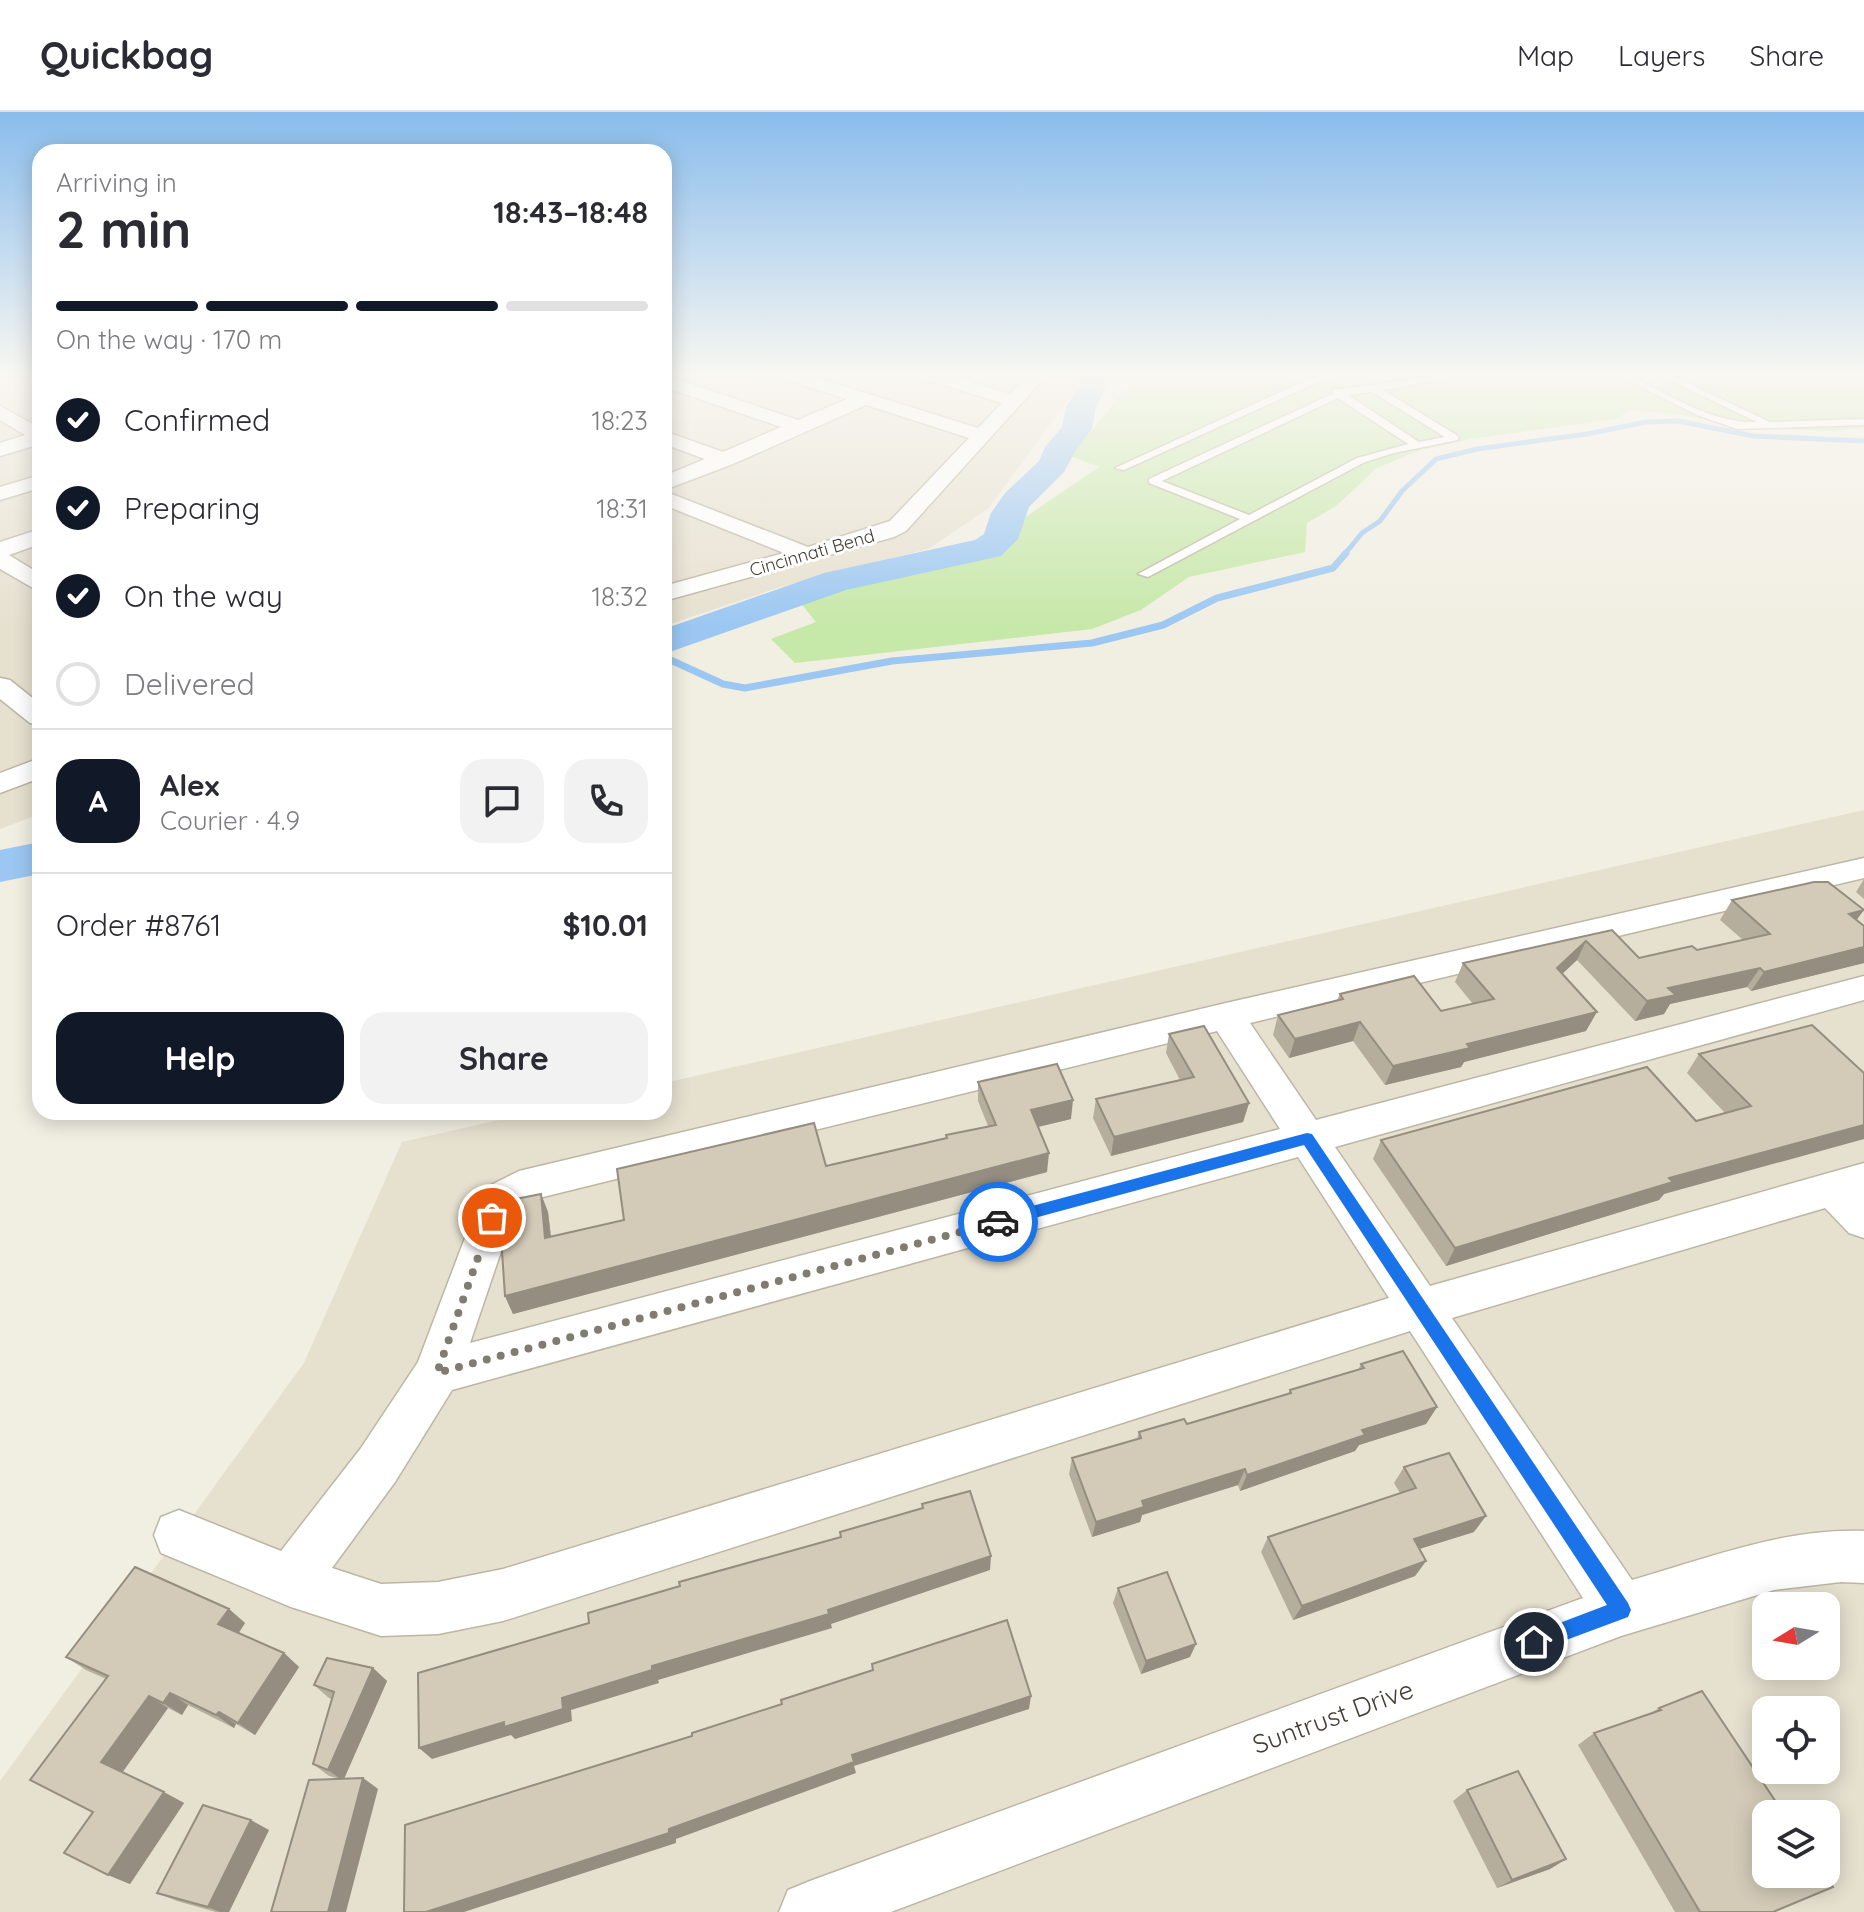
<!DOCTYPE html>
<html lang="en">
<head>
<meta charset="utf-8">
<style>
  body { margin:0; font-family:Quicksand,sans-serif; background:#f2f2f3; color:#2b2b33; height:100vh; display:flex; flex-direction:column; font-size:30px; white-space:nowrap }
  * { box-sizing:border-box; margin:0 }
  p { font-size:26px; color:#7c7c81 }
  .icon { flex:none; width:44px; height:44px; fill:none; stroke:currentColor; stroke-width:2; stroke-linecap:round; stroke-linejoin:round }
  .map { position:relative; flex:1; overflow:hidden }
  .panel { position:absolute; left:32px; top:32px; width:640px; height:976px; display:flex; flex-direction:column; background:#fff; border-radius:24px; box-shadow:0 4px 20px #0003 }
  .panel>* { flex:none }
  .needle { width:52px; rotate:259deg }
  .tools { position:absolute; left:1752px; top:1480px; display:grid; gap:16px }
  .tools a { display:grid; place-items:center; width:88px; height:88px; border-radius:16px; background:#fff; box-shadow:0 4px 20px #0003; font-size:40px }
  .pin { position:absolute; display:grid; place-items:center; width:68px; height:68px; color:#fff; margin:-34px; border:4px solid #fff; border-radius:50%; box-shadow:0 2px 8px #0007 }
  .courier { position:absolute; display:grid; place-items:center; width:80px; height:80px; margin:-40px; border:6px solid #1a73e8; border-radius:50%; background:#fff; color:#222; box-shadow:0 2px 10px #0007 }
  .summary em { font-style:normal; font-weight:700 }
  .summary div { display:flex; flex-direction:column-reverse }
  .summary { display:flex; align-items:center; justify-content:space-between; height:136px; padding:0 24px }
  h1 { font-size:52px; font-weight:700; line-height:60px }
  .bar { display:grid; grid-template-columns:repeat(4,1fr); gap:12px 8px; align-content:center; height:96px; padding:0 24px }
  .bar i { height:10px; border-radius:6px; background:#e1e1e2 }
  .bar .active { background:#111827 }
  .bar p { grid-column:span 4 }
  .line { display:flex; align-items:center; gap:20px; padding:0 24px; border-top:2px solid #e1e1e2 }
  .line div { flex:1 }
  .round { display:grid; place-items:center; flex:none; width:84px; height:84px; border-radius:24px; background:#f2f2f3 }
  ol { padding:0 24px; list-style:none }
  li { display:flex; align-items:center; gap:24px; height:88px }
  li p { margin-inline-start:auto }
  li .icon { padding:8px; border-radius:50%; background:#111827; color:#fff; stroke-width:4 }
  li:last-child { color:#7c7c81 }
  li i { width:44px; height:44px; border:4px solid #e1e1e2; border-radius:50% }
  .primary-button { display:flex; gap:16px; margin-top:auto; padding:16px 24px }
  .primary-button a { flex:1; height:92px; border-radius:24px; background:#111827; color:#fff; font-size:32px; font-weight:700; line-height:92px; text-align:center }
  .primary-button a+a { background:#f2f2f3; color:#2b2b33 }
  header { display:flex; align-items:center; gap:48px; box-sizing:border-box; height:112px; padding:0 40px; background:#fff; border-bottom:2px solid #e1e1e2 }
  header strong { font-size:38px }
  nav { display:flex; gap:44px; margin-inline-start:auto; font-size:28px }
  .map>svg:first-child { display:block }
  .residential { fill:#e6e0cf; fill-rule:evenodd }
  .green { fill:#c6e8a8 }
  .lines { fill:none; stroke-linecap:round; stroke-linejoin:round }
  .stream-far1 { stroke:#9bc7f2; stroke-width:5 }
  .stream { stroke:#9bc7f2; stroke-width:7 }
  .river { fill:#9bc7f2; fill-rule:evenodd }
  .service-casing { stroke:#bdb6a4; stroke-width:3 }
  .minor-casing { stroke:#bdb6a4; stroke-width:3 }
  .service { fill:#fff; fill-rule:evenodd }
  .minor { fill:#fff; fill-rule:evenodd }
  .wall { fill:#b5ae9d }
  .shaded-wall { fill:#948d80 }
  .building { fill:#d3cab7; stroke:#948d80; stroke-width:2 }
  .route { fill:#1a73e8 }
  .done { stroke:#807c70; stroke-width:8; stroke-dasharray:0 14.4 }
  .labels { text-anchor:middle; stroke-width:6; stroke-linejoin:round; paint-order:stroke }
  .far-street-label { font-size:18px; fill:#433e32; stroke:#fff }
  .near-street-label { font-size:26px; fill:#433e32; stroke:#fff }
</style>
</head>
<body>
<header>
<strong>Quickbag</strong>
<nav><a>Map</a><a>Layers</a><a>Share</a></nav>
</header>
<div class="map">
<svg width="1864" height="1800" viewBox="0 0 1864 1800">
  <rect width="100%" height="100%" fill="#f1eee2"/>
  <g class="residential">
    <path d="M 0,263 L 40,263 L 40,702 L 0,717 Z"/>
    <path d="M 664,263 L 1086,263 L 989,396 L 928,437 L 780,475 L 664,514 Z"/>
    <path d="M 1864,698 L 1864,1800 L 0,1800 L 0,1669 L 304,1251 L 402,1030 L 534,1000 L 664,1000 L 664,971 ZM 1766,1494 L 1826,1494 L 1826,1554 L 1766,1554 ZM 1766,1598 L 1826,1598 L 1826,1658 L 1766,1658 ZM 1766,1702 L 1826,1702 L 1826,1762 L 1766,1762 Z"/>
  </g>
  <path class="green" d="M 1138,263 L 1864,263 L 1864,315 L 1835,319 L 1749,316 L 1682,303 L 1632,298 L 1615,307 L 1470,327 L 1420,338 L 1377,356 L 1336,394 L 1307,411 L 1305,440 L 1189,465 L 1141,498 L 1092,517 L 795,551 L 771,527 L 816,510 L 799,489 L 920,452 L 994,443 L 1011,434 L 1024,406 L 1099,355 L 1070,344 Z"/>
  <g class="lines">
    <path class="stream-far1" d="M 1344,443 L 1362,421 L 1380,409 L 1402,379 L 1436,347 L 1477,337 L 1587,322 L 1646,310 L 1678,309 L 1753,324 L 1864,329"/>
    <path class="stream" d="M 664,545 L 723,572 L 745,576 L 892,549 L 1092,531 L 1163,513 L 1217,486 L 1333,456 L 1346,441"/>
    <g class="river">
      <path d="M 1116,263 L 1106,274 L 1096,296 L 1092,317 L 1076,338 L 1064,360 L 1029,395 L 1018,427 L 1001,444 L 846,478 L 664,542 L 664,517 L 824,461 L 975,428 L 984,422 L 991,401 L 1005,381 L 1039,349 L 1045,335 L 1062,315 L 1066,296 L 1084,264 Z"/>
      <path d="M 40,730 L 40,762 L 0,770 L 0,738 Z"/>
    </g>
    <g class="service-casing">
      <g id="service">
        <path d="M 1328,263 L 1354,263 L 1318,270 L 1124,358 L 1115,356 L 1313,265 Z"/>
        <path d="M 1446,263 L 1468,263 L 1383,278 L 1458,324 L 1458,328 L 1394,341 L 1365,350 L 1148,465 L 1138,462 L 1240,407 L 1149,371 L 1149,367 L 1332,282 L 1333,278 ZM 1372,280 L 1445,325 L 1419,330 L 1348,283 ZM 1338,286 L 1408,332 L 1357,346 L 1249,403 L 1162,369 Z"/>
        <path d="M 1617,263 L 1629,263 C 1668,282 1712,312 1757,310 L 1659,263 L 1671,263 L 1770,310 L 1864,307 L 1864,313 L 1737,317 L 1697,303 Z"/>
      </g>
    </g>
    <g class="minor-casing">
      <g id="minor">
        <path d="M 664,263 L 798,308 L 847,287 L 784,267 L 781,263 L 808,263 L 978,316 L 1002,291 L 924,267 L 921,263 L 949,263 L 1010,282 L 1028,263 L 1047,263 L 906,419 L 894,425 L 664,489 L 664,474 L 784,441 L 664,393 L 664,379 L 808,435 L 890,409 L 969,326 L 866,293 L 733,352 L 664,378 L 664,364 L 705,347 L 664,332 L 664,319 L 723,340 L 781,315 L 664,275 Z"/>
        <path d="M 0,294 L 40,316 L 40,332 L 0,344 L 0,331 L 25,323 L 0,308 Z"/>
        <path d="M 40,363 L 40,376 L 0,388 L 0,375 Z"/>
        <path d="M 40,417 L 40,432 L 9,443 L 40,462 L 40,480 L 0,457 L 0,430 Z"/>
        <path d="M 0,566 L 10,568 L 40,592 L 40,613 L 30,611 L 0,587 Z"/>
        <path d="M 40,646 L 40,666 L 0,681 L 0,661 Z"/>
        <path d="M 1864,746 L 1864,766 L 1250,911 L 1316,1008 L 1864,864 L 1864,888 L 1335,1035 L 1430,1174 L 1864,1051 L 1864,1126 L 1849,1121 L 1825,1096 L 1452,1206 L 1632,1468 C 1708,1446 1784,1416 1864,1419 L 1864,1471 L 1841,1470 L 1774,1478 L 1621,1524 L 891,1800 L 779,1800 L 788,1778 L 810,1769 L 1583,1486 L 1410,1219 L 503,1509 L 438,1522 L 381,1524 L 291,1495 L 161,1441 L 154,1423 L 161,1405 L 179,1398 L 281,1439 L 361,1336 L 418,1250 L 477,1094 L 493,1072 L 519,1059 L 1226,891 ZM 1217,919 L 1280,1017 L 470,1231 L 510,1113 L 523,1096 L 543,1085 ZM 1298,1045 L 1389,1186 L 503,1457 L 438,1470 L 381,1472 L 332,1456 L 395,1370 L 452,1278 Z"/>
      </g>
    </g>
    <use href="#service" class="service"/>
    <use href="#minor" class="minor"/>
  </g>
  <g class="wall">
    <path d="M 1864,767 L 1864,787 L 1856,780 Z"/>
    <path d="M 1732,788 L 1857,808 L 1864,814 L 1864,851 L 1751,879 L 1747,875 L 1670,892 L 1664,902 L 1635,909 L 1577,848 L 1562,862 L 1586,919 L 1464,950 L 1461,955 L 1385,973 L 1353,929 L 1289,946 L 1273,923 L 1278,903 L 1337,888 L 1340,882 L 1441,899 L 1473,892 L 1455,870 L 1463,851 L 1612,818 L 1639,846 L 1697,838 L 1743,828 L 1720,808 Z"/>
    <path d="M 1169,922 L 1249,991 L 1243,1010 L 1111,1044 L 1093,1006 L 1096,987 L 1180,968 L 1166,941 Z"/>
    <path d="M 1699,942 L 1864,961 L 1664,1082 L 1659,1088 L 1446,1154 L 1373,1047 L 1381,1028 L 1696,1009 L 1725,1001 L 1687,961 Z"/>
    <path d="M 978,970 L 1071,1007 L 1038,1015 L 1047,1060 L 513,1202 L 505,1184 L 541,1082 L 548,1100 L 551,1124 L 624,1108 L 826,1054 L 946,1026 L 946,1023 L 988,1014 L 978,989 Z"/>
    <path d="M 1361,1252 L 1437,1295 L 1426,1312 L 1359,1333 L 1355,1339 L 1240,1379 L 1238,1373 L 1142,1403 L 1140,1410 L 1092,1425 L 1069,1362 L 1072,1346 L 1137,1327 L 1139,1320 L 1187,1312 L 1288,1282 L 1290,1278 L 1358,1258 Z"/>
    <path d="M 1404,1355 L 1474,1420 L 1419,1437 L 1426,1449 L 1415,1464 L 1293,1508 L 1261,1440 L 1268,1425 L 1400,1381 L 1394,1371 Z"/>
    <path d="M 1118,1476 L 1190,1545 L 1141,1562 L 1113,1491 Z"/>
    <path d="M 229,1497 L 245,1511 L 239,1521 L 284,1541 L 299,1555 L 255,1623 L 236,1612 L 234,1616 L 188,1593 L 182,1603 L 168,1596 L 122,1660 L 184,1691 L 130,1772 L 108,1763 L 93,1700 L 106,1567 L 86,1558 L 66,1545 Z"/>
    <path d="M 373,1556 L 387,1569 L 344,1667 L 363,1666 L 378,1677 L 329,1664 L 313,1652 L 332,1587 L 329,1586 L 314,1573 Z"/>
    <path d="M 1659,1596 L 1773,1800 L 1675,1800 L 1578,1633 L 1594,1621 L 1651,1601 Z"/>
    <path d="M 1467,1678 L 1566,1747 L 1550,1757 L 1497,1776 L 1453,1689 Z"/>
    <path d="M 269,1718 L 229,1800 L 216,1800 L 177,1789 L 157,1781 Z"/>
  </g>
  <g class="shaded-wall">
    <path d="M 1864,798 L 1850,817 L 1849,802 Z"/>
    <path d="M 1586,829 L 1577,848 L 1547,876 L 1557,856 Z"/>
    <path d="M 1864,835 L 1864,851 L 1751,879 L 1764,860 Z"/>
    <path d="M 1760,856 L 1747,875 L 1670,892 L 1664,902 L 1635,909 L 1647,889 L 1668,876 Z"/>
    <path d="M 1597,900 L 1586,919 L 1464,950 L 1461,955 L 1385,973 L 1393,954 L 1467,932 Z"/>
    <path d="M 1360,910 L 1353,929 L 1289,946 L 1295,927 Z"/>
    <path d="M 1073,988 L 1071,1007 L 1029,1017 L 1031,998 Z"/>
    <path d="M 1249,991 L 1243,1010 L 1111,1044 L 1114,1025 Z"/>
    <path d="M 1864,1013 L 1864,1027 L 1664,1082 L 1659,1088 L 1446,1154 L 1455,1136 L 1669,1066 Z"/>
    <path d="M 1049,1041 L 1047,1060 L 513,1202 L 505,1184 Z"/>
    <path d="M 541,1082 L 548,1100 L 553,1144 L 545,1126 Z"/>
    <path d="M 1437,1295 L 1426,1312 L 1359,1333 L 1355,1339 L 1240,1379 L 1247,1363 L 1362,1318 Z"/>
    <path d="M 1245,1357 L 1238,1373 L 1142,1403 L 1140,1410 L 1092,1425 L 1096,1410 L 1142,1389 Z"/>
    <path d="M 1486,1404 L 1474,1420 L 1403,1442 L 1414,1427 Z"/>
    <path d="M 991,1444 L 990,1458 L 831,1512 L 832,1516 L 658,1568 L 659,1571 L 571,1598 L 572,1609 L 515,1627 L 511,1623 L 432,1647 L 419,1636 L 504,1610 L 562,1586 L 652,1554 Z"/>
    <path d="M 1426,1449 L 1415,1464 L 1293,1508 L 1302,1494 Z"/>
    <path d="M 229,1497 L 245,1511 L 235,1526 L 218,1512 Z"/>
    <path d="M 1196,1532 L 1190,1545 L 1141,1562 L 1146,1549 Z"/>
    <path d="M 284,1541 L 299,1555 L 255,1623 L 238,1611 Z"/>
    <path d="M 373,1556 L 387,1569 L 343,1669 L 328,1658 Z"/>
    <path d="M 170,1581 L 188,1593 L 182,1603 L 163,1591 Z"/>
    <path d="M 149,1584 L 168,1596 L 122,1661 L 101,1650 Z"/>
    <path d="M 1031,1584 L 1029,1597 L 854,1654 L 856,1661 L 676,1727 L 676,1731 L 464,1800 L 426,1800 L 669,1717 L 852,1643 Z"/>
    <path d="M 219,1600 L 236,1612 L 234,1616 L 216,1603 Z"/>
    <path d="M 363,1666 L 378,1677 L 346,1800 L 328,1800 Z"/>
    <path d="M 164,1680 L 184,1691 L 130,1772 L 108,1763 Z"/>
    <path d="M 251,1708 L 269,1718 L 229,1800 L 220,1800 L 208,1795 Z"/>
    <path d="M 1566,1747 L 1550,1757 L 1497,1776 L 1512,1768 Z"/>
  </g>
  <g class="building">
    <path d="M 1814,770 L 1828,770 L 1864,798 L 1849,802 L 1864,814 L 1864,835 L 1764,860 L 1760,856 L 1668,876 L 1676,883 L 1647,889 L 1586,829 L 1557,856 L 1597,900 L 1467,932 L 1470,936 L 1393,954 L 1360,910 L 1295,927 L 1278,903 L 1343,887 L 1340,882 L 1414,864 L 1441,899 L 1494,887 L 1463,851 L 1612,818 L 1639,846 L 1692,834 L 1697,838 L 1770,822 L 1732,788 Z"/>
    <path d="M 1812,913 L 1864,961 L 1864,1013 L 1669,1066 L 1673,1070 L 1455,1136 L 1381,1028 L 1647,955 L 1696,1009 L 1751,994 L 1699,942 Z"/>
    <path d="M 1204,914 L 1249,991 L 1114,1025 L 1096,987 L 1194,965 L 1169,922 Z"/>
    <path d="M 1057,952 L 1073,988 L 1031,998 L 1049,1041 L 505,1184 L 500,1110 L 505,1096 L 511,1088 L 541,1082 L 545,1126 L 624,1108 L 617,1057 L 814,1011 L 826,1054 L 947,1026 L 946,1023 L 996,1013 L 978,970 Z"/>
    <path d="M 1403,1239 L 1437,1295 L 1362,1318 L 1365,1323 L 1247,1363 L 1245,1357 L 1142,1389 L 1144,1395 L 1096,1410 L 1072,1346 L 1141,1326 L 1139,1320 L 1184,1307 L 1187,1312 L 1291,1281 L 1290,1278 L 1364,1256 L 1361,1252 Z"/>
    <path d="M 1449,1341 L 1486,1404 L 1414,1427 L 1426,1449 L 1302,1494 L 1268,1425 L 1416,1376 L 1404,1355 Z"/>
    <path d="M 970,1379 L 991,1444 L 828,1498 L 829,1502 L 652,1554 L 652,1558 L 562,1586 L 563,1597 L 504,1615 L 504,1610 L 419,1636 L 418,1561 L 589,1511 L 588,1501 L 680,1474 L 679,1470 L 841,1425 L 840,1420 L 923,1396 L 922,1392 Z"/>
    <path d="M 135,1455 L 229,1497 L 218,1512 L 284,1541 L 238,1611 L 219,1600 L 216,1603 L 170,1581 L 163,1591 L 149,1584 L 101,1650 L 164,1680 L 108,1763 L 64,1741 L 93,1700 L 30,1668 L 108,1564 L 66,1545 Z"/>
    <path d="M 1167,1460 L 1196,1532 L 1146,1549 L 1118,1476 Z"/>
    <path d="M 1007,1508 L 1031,1584 L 852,1643 L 854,1650 L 669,1717 L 669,1721 L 426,1800 L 404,1800 L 405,1713 L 692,1624 L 692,1621 L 782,1592 L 781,1588 L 873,1558 L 872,1552 Z"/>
    <path d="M 327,1546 L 373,1556 L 328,1658 L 313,1652 L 334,1580 L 314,1573 Z"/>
    <path d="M 1702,1579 L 1784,1702 L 1766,1702 L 1766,1762 L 1825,1762 L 1833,1775 L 1773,1800 L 1700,1800 L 1594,1621 L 1661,1598 L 1659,1596 Z"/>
    <path d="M 1518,1659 L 1566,1747 L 1512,1768 L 1467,1678 Z"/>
    <path d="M 363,1666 L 328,1800 L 271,1800 L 309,1668 Z"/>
    <path d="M 203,1693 L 251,1708 L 208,1795 L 157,1781 Z"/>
  </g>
  <linearGradient id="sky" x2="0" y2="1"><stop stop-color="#89bcec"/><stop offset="0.51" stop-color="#f9f7f2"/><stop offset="1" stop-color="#f9f7f2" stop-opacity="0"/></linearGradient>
  <rect width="1864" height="515" fill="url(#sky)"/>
  <path class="route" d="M 1307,1021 L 1312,1022 L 1628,1491 L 1631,1498 L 1628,1505 L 1534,1540 L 1528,1537 L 1525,1530 L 1528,1523 L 1607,1493 L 1304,1033 L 998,1116 L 990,1110 L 998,1103 Z"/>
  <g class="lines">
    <path class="done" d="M 492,1106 L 437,1261 L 998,1110"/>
  </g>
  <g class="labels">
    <g class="far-street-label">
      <text transform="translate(812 441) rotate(-16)" y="6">Cincinnati Bend</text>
    </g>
    <g class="near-street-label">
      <text transform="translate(1333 1605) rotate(-20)" y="9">Suntrust Drive</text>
    </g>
  </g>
</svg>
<div class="tools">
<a><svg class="needle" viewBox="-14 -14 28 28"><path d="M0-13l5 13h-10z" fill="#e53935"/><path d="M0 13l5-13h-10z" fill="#7c7c81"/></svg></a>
<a><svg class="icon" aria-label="locate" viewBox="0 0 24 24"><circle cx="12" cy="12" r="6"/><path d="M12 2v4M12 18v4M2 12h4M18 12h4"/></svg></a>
<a><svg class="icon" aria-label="layers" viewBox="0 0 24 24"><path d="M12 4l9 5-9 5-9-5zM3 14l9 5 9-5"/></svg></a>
</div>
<div class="pin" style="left:492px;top:1106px;background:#ea580c"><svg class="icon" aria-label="bag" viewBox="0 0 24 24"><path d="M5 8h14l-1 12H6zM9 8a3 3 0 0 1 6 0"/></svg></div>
<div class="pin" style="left:1534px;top:1530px;background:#1f2937"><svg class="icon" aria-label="home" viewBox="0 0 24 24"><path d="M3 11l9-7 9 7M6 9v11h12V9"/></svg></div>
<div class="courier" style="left:998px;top:1110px"><svg class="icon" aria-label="car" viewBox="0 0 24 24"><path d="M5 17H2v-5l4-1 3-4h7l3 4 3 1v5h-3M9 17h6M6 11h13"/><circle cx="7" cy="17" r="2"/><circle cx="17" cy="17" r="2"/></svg></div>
<section class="panel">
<div class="summary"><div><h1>2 min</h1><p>Arriving in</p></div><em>18:43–18:48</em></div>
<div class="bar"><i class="active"></i><i class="active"></i><i class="active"></i><i></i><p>On the way · 170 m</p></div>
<ol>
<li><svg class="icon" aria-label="check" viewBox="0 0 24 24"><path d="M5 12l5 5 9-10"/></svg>Confirmed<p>18:23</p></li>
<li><svg class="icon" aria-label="check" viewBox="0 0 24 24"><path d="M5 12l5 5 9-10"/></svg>Preparing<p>18:31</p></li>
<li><svg class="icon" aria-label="check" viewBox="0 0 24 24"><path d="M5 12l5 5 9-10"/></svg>On the way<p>18:32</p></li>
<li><i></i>Delivered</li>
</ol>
<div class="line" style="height:144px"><b class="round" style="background:#111827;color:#fff">A</b><div><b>Alex</b><p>Courier · 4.9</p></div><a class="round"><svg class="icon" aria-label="chat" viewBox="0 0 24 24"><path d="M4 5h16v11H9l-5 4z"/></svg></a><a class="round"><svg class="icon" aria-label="phone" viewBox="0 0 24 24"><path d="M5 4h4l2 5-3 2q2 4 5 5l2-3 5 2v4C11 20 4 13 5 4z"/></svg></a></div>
<div class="line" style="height:104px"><div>Order #8761</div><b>$10.01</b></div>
<div class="primary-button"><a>Help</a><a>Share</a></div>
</section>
</div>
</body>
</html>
